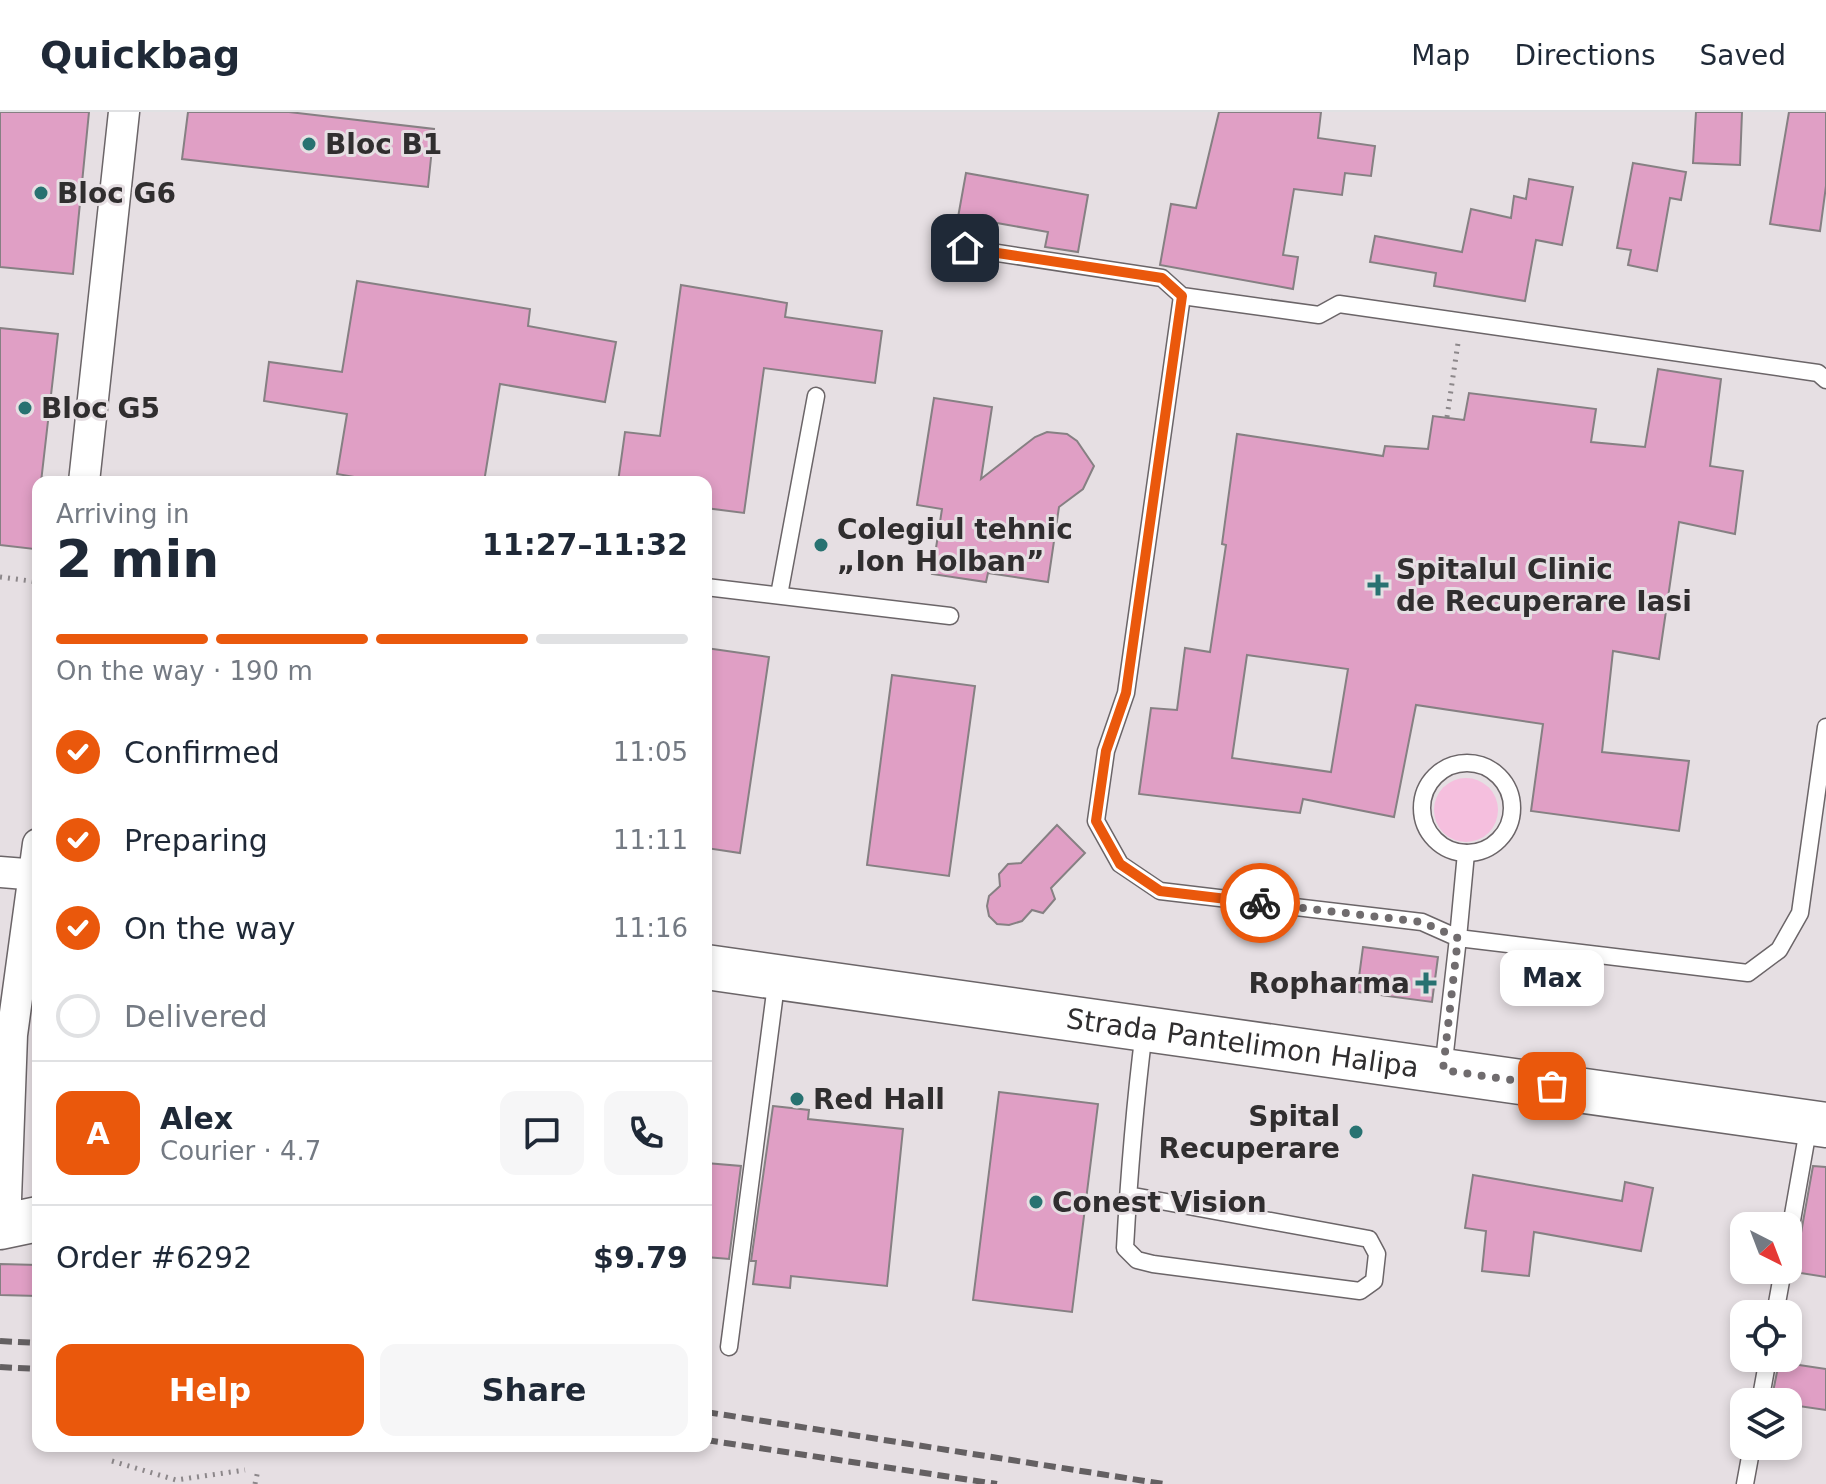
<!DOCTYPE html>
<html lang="en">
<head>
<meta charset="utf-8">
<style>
  body { margin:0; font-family:"DejaVu Sans",sans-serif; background:#f6f6f7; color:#1f2937; height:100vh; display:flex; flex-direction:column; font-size:30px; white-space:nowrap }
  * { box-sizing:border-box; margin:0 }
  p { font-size:26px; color:#747a83 }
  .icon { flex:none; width:44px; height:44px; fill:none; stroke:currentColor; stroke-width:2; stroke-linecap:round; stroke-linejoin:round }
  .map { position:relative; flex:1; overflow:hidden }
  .side { position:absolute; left:32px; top:364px; width:680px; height:976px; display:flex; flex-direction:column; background:#fff; border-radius:16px; box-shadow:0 4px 12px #0003 }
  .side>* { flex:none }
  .needle { width:52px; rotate:138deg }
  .buttons { position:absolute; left:1730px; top:1100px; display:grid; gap:16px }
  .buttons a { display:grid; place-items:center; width:72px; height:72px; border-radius:16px; background:#fff; box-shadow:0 4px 12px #0003; font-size:40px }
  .pin { position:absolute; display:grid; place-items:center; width:68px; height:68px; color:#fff; margin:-34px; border-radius:16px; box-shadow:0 4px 12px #0006 }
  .courier { position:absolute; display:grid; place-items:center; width:80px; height:80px; margin:-40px; border:6px solid #ea580c; border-radius:50%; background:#fff; color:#222; box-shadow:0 2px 10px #0007 }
  .bubble { position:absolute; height:56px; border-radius:16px; background:#fff; box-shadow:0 4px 12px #0003; font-size:26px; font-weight:700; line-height:56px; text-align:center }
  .overview em { font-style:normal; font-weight:700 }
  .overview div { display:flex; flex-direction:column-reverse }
  .overview { display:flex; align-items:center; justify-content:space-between; height:136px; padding:0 24px }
  h1 { font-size:52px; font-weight:700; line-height:60px }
  .bar { display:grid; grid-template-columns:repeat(4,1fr); gap:12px 8px; align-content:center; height:96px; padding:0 24px }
  .bar i { height:10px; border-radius:6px; background:#e0e1e3 }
  .bar .selected { background:#ea580c }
  .bar p { grid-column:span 4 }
  .line { display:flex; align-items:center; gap:20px; padding:0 24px; border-top:2px solid #e0e1e3 }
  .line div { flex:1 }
  .round { display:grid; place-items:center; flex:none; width:84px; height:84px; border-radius:16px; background:#f6f6f7 }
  ol { padding:0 24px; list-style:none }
  li { display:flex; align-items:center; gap:24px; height:88px }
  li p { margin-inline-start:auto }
  li .icon { padding:8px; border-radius:50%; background:#ea580c; color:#fff; stroke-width:4 }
  li:last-child { color:#747a83 }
  li i { width:44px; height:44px; border:4px solid #e0e1e3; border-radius:50% }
  .cta { display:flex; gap:16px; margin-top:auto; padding:16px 24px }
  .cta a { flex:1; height:92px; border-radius:16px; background:#ea580c; color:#fff; font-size:32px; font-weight:700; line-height:92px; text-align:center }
  .cta a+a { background:#f6f6f7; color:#1f2937 }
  header { display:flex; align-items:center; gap:48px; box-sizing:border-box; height:112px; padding:0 40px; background:#fff; border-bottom:2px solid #e0e1e3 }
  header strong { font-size:38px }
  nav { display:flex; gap:44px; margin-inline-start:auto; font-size:28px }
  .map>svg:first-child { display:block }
  .green { fill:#f5bfde }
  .building { fill:#e09fc5; stroke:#868083; stroke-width:2; fill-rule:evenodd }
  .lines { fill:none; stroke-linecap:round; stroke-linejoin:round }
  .lane-casing { stroke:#6b6568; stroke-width:19 }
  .street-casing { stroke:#6b6568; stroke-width:33 }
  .secondary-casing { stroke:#6b6568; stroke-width:47 }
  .path { stroke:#8c878a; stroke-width:5; stroke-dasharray:2 6; stroke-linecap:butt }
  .lane { stroke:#fff; stroke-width:16 }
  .street { stroke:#fff; stroke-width:30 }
  .secondary { stroke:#fff; stroke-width:44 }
  .rail { stroke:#646062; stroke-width:6; stroke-dasharray:12 6; stroke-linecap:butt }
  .done { stroke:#706c6e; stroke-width:8; stroke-dasharray:0 14.4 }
  .route { stroke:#ea580c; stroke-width:10 }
  .poi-dot { fill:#287271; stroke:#e6dfe3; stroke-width:3 }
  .labels { text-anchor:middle; stroke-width:6; stroke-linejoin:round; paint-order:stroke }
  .poi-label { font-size:28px; font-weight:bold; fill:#302e2f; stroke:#e6dfe3; text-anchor:start }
  .street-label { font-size:28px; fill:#302e2f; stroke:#e6dfe3 }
</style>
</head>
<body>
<header>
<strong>Quickbag</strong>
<nav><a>Map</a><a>Directions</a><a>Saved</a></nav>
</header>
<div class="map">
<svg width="1826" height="1372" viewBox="0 0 1826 1372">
  <rect width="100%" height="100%" fill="#e6dfe3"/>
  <circle class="green" cx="1466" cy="698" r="32"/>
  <g class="building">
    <path d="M 0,0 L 89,0 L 73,162 L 0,155 Z"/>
    <path d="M 188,0 L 289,0 L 434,17 L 428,75 L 182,47 Z"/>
    <path d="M 1219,0 L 1321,0 L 1318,26 L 1375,34 L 1371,64 L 1345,61 L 1342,83 L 1294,77 L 1283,143 L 1298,145 L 1293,177 L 1160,153 L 1171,92 L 1196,96 Z"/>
    <path d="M 1696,0 L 1742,0 L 1740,53 L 1693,51 Z"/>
    <path d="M 1789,0 L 1826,0 L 1826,74 L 1820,119 L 1770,112 Z"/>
    <path d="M 1633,51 L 1686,60 L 1681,88 L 1670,86 L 1657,159 L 1628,153 L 1631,138 L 1617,136 Z"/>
    <path d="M 966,61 L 1088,83 L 1078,140 L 1045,135 L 1048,120 L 991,110 L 988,127 L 955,122 Z"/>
    <path d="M 1529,67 L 1573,75 L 1562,133 L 1536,128 L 1525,189 L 1434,174 L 1436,161 L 1370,150 L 1375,124 L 1462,140 L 1471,97 L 1511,106 L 1514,84 L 1526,87 Z"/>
    <path d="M 357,169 L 530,197 L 528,214 L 616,230 L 605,290 L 500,272 L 484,370 L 383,370 L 337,362 L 347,302 L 264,289 L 269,250 L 342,260 Z"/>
    <path d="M 681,173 L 787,191 L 785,205 L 882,219 L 875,271 L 764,256 L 744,401 L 706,396 L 706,370 L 618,370 L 625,320 L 660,324 Z"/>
    <path d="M 0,216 L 58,222 L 41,370 L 38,370 L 34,437 L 0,433 Z"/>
    <path d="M 1658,257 L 1721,267 L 1710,354 L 1743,359 L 1735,422 L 1679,410 L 1659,547 L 1613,539 L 1602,640 L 1689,649 L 1679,719 L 1531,699 L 1543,612 L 1416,593 L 1394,705 L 1303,687 L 1300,701 L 1139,682 L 1151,596 L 1177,598 L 1185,536 L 1210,540 L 1226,433 L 1222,432 L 1237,322 L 1383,344 L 1385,334 L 1428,337 L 1433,304 L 1464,308 L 1469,281 L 1596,297 L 1591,330 L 1645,335 ZM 1247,543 L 1348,557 L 1331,660 L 1232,646 Z"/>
    <path d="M 934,286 L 992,295 L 981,367 L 1035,325 L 1047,320 L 1067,322 L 1077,329 L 1094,354 L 1083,377 L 1059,395 L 1048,470 L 988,461 L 986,470 L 932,462 L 942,397 L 917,393 Z"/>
    <path d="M 706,536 L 769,545 L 740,741 L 706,736 Z"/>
    <path d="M 892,563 L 975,574 L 949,764 L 867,753 Z"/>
    <path d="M 1057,713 L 1085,741 L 1051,776 L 1055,787 L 1043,801 L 1032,798 L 1022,809 L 1009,813 L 997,812 L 989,804 L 987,794 L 989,784 L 1000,774 L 999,762 L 1008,752 L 1021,751 Z"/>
    <path d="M 1363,835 L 1438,845 L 1432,890 L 1357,880 Z"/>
    <path d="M 999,980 L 1098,992 L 1072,1200 L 973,1188 Z"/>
    <path d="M 773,994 L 809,998 L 808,1007 L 903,1017 L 887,1174 L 791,1164 L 790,1176 L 753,1172 L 756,1149 L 751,1149 Z"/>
    <path d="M 706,1051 L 741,1054 L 729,1147 L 706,1145 Z"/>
    <path d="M 1813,1054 L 1826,1055 L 1826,1165 L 1794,1160 Z"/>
    <path d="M 1473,1063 L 1622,1089 L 1625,1070 L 1653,1076 L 1641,1139 L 1534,1120 L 1529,1164 L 1482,1159 L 1486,1119 L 1465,1116 Z"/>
    <path d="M 0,1152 L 38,1153 L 38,1184 L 0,1183 Z"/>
    <path d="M 1779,1250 L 1826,1257 L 1826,1298 L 1771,1290 Z"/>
  </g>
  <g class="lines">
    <g class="lane-casing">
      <g id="lane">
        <path d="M 965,136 L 1162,166 L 1182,184 L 1319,203 L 1339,192 L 1818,261 L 1826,268"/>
        <path d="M 1182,184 L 1126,581 L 1106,639 L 1096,709 L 1120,752 L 1160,779 L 1422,810 L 1458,826 L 1443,958"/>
        <path d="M 706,475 L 950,504"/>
        <path d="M 779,483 L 816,284"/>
        <circle cx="1467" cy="696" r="45"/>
        <path d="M 1466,741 L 1458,826 L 1748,861 L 1779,838 L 1800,801 L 1826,615"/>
        <path d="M 1128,1083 L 1369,1127 L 1377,1142 L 1374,1169 L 1360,1179 L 1153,1152 L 1137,1148 L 1125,1136 C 1129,1063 1135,991 1144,919"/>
        <path d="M 1788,1131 L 1809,1012"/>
        <path d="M 1775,1202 L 1783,1158"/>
        <path d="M 729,1235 L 777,865"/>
        <path d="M 1760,1290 L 1768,1246"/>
        <path d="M 1745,1372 L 1752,1334"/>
      </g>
    </g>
    <g class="street-casing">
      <g id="street">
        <path d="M 84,370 L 124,0"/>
        <path d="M 0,760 L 38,763"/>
        <path d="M 5,1115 L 12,923 L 38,732"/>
      </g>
    </g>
    <g class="secondary-casing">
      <g id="secondary">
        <path id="s1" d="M 706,855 L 1826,1013"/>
        <path d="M 0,1115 L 38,1107"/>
      </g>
    </g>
    <g class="path">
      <path d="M 1447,305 L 1458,231"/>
      <path d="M 0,465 L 38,470"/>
      <path d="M 112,1349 L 176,1368 L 245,1358"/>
      <path d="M 255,1372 L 258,1358"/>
    </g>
    <use href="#lane" class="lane"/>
    <use href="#street" class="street"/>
    <use href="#secondary" class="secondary"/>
    <g class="rail">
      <path d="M 0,1229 L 38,1231"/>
      <path d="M 0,1255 L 38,1257"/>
      <path d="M 706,1300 L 1164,1372"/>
      <path d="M 706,1328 L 997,1372"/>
    </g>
  </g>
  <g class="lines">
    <path class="done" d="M 1260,791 L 1422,810 L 1458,826 L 1443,958 L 1552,974"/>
    <path class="route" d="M 965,136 L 1162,166 L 1182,184 L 1126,581 L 1106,639 L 1096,709 L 1120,752 L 1160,779 L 1260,791"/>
  </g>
  <g class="poi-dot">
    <circle cx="309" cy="32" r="8"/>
    <circle cx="41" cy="81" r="8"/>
    <circle cx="25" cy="296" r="8"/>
    <circle cx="821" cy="433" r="8"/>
    <path d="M1374 461h8v8h8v8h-8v8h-8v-8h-8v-8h8z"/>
    <path d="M1422 859h8v8h8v8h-8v8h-8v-8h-8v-8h8z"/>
    <circle cx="797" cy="987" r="8"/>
    <circle cx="1356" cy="1020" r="8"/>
    <circle cx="1036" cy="1090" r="8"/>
  </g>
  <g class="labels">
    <g class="poi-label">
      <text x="325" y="42">Bloc B1</text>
      <text x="57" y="91">Bloc G6</text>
      <text x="41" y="306">Bloc G5</text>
      <text x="837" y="427">Colegiul tehnic<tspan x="837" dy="32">„Ion Holban”</tspan></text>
      <text x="1396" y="467">Spitalul Clinic<tspan x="1396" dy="32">de Recuperare Iasi</tspan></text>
      <text x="1410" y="881" text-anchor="end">Ropharma</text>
      <text x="813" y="997">Red Hall</text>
      <text x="1340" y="1014" text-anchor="end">Spital<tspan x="1340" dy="32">Recuperare</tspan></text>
      <text x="1052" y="1100">Conest Vision</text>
    </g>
    <g class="street-label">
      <text dy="10" stroke="none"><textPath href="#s1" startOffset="542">Strada Pantelimon Halipa</textPath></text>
    </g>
  </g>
</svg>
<div class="buttons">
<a><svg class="needle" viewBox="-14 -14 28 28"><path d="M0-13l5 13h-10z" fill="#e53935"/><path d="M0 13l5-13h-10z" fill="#747a83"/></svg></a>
<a><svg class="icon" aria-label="locate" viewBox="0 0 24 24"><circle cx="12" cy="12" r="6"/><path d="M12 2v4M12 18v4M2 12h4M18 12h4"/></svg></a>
<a><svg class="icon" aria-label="layers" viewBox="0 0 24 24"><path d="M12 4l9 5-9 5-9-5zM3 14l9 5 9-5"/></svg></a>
</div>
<div class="pin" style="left:1552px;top:974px;background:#ea580c"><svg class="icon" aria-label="bag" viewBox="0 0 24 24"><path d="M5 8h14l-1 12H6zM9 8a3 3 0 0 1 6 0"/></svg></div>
<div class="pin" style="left:965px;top:136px;background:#1f2937"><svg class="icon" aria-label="home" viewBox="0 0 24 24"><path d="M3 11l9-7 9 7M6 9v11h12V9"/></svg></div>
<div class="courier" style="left:1260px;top:791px"><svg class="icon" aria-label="bike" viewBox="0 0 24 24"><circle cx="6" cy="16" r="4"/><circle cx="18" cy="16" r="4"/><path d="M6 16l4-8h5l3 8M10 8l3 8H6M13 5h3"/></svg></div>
<div class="bubble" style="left:1500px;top:838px;width:104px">Max</div>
<section class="side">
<div class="overview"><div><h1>2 min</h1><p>Arriving in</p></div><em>11:27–11:32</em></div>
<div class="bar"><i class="selected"></i><i class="selected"></i><i class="selected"></i><i></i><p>On the way · 190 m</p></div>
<ol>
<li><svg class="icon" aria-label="check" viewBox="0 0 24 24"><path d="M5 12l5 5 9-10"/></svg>Confirmed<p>11:05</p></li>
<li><svg class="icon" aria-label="check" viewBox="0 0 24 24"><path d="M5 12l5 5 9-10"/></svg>Preparing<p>11:11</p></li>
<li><svg class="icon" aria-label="check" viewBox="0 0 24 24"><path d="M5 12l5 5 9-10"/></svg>On the way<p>11:16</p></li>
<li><i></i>Delivered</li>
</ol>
<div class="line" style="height:144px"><b class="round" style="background:#ea580c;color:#fff">A</b><div><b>Alex</b><p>Courier · 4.7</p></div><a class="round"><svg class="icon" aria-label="chat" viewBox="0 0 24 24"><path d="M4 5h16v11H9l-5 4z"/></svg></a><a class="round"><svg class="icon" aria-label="phone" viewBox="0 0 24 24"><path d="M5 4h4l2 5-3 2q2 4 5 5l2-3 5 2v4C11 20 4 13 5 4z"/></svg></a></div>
<div class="line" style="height:104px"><div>Order #6292</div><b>$9.79</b></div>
<div class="cta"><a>Help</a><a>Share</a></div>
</section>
</div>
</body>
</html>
